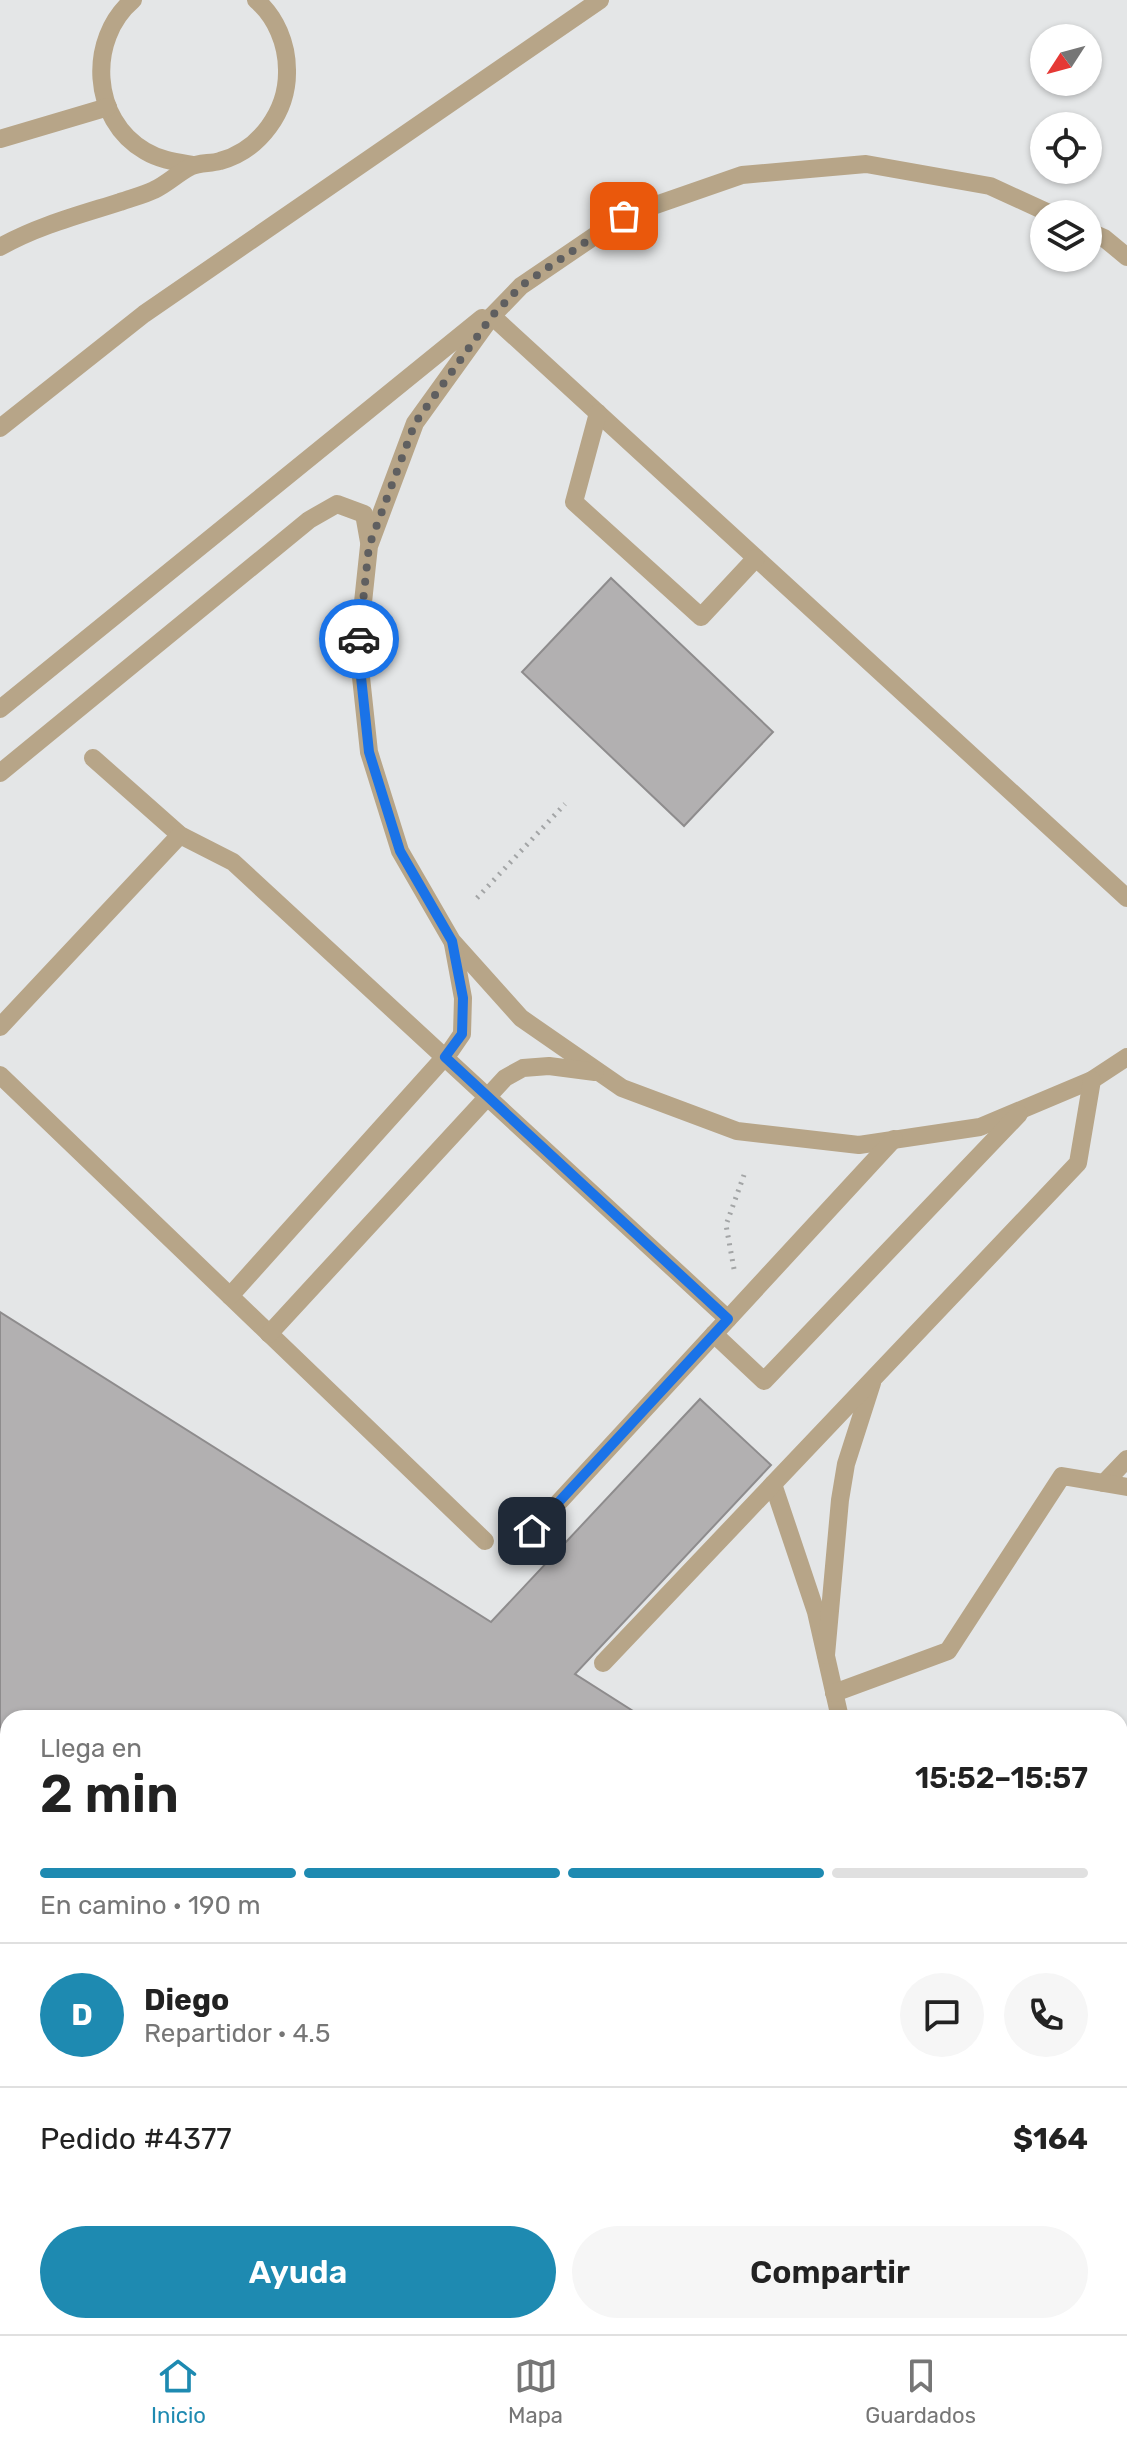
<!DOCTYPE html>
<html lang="es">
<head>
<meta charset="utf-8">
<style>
  body { margin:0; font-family:Rubik,sans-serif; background:#f6f6f6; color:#222; height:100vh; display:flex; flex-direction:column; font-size:30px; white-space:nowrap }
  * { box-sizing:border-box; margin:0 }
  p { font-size:26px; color:#767676 }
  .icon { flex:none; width:44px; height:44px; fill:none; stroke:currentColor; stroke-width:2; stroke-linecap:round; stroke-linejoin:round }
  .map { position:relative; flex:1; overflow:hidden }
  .details { position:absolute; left:0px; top:1710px; width:1128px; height:624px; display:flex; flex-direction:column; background:#fff; border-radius:24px 24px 0 0; box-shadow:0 2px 6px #0004 }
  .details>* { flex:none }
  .needle { width:52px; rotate:234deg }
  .tools { position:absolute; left:1030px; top:24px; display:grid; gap:16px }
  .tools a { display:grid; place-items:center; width:72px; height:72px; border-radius:50%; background:#fff; box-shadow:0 2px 6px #0004; font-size:40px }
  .pin { position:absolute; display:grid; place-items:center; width:68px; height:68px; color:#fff; margin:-34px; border-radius:16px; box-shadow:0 4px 12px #0006 }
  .courier { position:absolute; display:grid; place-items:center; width:80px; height:80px; margin:-40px; border:6px solid #1a73e8; border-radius:50%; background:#fff; color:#222; box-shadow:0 2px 10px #0007 }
  .headline em { font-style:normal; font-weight:600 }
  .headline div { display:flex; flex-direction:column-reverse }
  .headline { display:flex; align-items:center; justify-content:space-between; height:136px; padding:0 40px }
  h1 { font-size:52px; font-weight:600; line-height:60px }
  .bar { display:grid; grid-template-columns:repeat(4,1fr); gap:12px 8px; align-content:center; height:96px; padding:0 40px }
  .bar i { height:10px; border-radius:6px; background:#e0e0e0 }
  .bar .on { background:#1e8ab1 }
  .bar p { grid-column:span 4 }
  .line { display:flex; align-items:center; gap:20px; padding:0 40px; border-top:2px solid #e0e0e0 }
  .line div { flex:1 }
  .round { display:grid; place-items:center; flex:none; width:84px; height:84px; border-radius:42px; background:#f6f6f6 }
  .primary-button { display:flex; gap:16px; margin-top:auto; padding:16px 40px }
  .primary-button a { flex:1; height:92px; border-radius:48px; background:#1e8ab1; color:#fff; font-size:32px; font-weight:600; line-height:92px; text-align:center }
  .primary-button a+a { background:#f6f6f6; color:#222 }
  .tab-bar { display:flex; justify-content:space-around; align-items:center; height:112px; border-top:2px solid #e0e0e0; background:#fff; font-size:22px; color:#767676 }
  .tab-bar a { display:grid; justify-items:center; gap:4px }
  .tab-bar .on { color:#1e8ab1 }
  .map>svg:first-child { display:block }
  .building { fill:#b2b0b1; stroke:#8e8c8d; stroke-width:2 }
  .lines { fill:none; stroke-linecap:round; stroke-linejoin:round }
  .path { stroke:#a3a5a6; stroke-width:5; stroke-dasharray:2 6; stroke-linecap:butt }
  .lane { stroke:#b7a588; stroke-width:18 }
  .done { stroke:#5f5f60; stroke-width:8; stroke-dasharray:0 14.4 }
  .route { stroke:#1a73e8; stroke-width:10 }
</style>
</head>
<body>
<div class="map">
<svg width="1127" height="2334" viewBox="0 0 1127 2334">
  <rect width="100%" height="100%" fill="#e4e6e7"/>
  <g class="building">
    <path d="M 611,578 L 773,732 L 684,826 L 522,672 Z"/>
    <path d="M 0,1312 L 491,1622 L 700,1399 L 771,1465 L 575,1674 L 644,1718 L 8,1718 L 8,2174 L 0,2166 Z"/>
    <path d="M 171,2326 L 365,2326 L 360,2334 L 180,2334 Z"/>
  </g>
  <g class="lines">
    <g class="path">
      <path d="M 477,898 L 565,804"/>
      <path d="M 734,1269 L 726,1225 L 744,1175"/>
      <path d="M 0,2315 L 8,2321"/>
      <path d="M 14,2326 L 24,2334"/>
    </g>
    <g class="lane">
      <path d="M 133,0 C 87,39 91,120 145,151 C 160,160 176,162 193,165"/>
      <path d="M 0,139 L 108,107"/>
      <path d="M 1051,214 L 990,186 L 866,164 L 742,175 L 624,216 L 521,286 L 492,316 L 415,423 L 369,546 L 358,649 L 369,752 L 400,851 L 452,941 L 521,1018 L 622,1088 L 737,1131 L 859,1145 L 980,1127 L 1092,1080 L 1127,1057"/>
      <path d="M 1088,231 L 1104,238 L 1127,257"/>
      <path d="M 0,247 C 37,226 79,215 120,202 C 131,198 144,195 154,190 C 167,184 178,173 190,167 C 199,162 210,164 220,161 C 260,150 288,111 287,70 C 287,44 276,17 256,0"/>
      <path d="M 492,316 L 1127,898"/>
      <path d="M 598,413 L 574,502 L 701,617 L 756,558"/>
      <path d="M 0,428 L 144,314 L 600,0"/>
      <path d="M 0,709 L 482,318"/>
      <path d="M 93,758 L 180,835 L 233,862 L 728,1319"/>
      <path d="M 0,773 L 309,520 L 337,504 L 364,514 L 369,542"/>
      <path d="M 0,1027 L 180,835"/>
      <path d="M 0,1075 L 485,1541"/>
      <path d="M 230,1296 L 451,1050 L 462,1034 L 463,998 L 453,944"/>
      <path d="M 269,1334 L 505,1078 L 523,1068 L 549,1066 L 595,1072"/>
      <path d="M 714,1334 L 764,1381 L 1019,1114"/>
      <path d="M 1104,1483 L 1127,1459"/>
      <path d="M 773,1484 L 816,1612 L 840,1718"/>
      <path d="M 511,1554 L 894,1139"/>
      <path d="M 826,1655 L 840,1500 L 846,1464 L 872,1383"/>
      <path d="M 603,1663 L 1078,1163 L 1092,1080"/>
      <path d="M 834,1693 L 948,1651 L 1062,1476 L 1127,1487"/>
      <path d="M 413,2334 L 418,2326"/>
    </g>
  </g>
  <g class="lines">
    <path class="done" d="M 359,639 L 369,546 L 415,423 L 492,316 L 521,286 L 624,216"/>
    <path class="route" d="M 359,639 L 358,649 L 369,752 L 400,851 L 452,941 L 463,998 L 462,1034 L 445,1057 L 728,1319 L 532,1531"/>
  </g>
</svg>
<div class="tools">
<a><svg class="needle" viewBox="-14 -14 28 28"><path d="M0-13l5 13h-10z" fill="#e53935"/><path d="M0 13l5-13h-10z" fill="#767676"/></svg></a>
<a><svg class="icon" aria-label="locate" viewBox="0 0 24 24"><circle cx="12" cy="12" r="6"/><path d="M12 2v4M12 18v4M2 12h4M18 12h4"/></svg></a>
<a><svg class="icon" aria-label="layers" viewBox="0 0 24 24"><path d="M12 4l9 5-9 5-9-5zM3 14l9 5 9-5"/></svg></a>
</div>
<div class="pin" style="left:624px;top:216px;background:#ea580c"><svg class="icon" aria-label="bag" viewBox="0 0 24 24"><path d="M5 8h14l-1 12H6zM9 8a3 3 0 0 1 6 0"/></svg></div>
<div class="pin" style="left:532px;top:1531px;background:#1f2937"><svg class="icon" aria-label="home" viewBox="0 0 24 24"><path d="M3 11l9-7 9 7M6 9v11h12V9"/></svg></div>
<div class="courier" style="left:359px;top:639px"><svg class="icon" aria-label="car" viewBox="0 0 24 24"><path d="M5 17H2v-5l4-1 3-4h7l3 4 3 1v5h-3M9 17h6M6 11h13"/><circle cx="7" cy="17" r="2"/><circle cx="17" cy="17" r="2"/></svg></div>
<section class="details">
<div class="headline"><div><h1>2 min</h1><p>Llega en</p></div><em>15:52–15:57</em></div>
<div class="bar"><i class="on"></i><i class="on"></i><i class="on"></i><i></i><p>En camino · 190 m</p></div>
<div class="line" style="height:144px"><b class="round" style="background:#1e8ab1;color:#fff">D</b><div><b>Diego</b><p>Repartidor · 4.5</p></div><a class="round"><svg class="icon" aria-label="chat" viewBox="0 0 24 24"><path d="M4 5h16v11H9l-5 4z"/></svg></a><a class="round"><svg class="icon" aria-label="phone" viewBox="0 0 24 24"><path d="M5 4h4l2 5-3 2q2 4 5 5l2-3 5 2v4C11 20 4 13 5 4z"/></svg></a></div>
<div class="line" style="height:104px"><div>Pedido #4377</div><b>$164</b></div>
<div class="primary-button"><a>Ayuda</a><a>Compartir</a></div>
</section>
</div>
<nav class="tab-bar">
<a class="on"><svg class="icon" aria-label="home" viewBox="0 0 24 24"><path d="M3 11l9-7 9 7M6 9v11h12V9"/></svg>Inicio</a>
<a><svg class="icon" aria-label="map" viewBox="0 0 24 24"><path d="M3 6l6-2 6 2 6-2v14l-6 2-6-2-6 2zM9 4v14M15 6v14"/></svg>Mapa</a>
<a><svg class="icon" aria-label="saved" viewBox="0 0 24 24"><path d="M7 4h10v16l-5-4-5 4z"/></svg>Guardados</a>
</nav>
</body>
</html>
